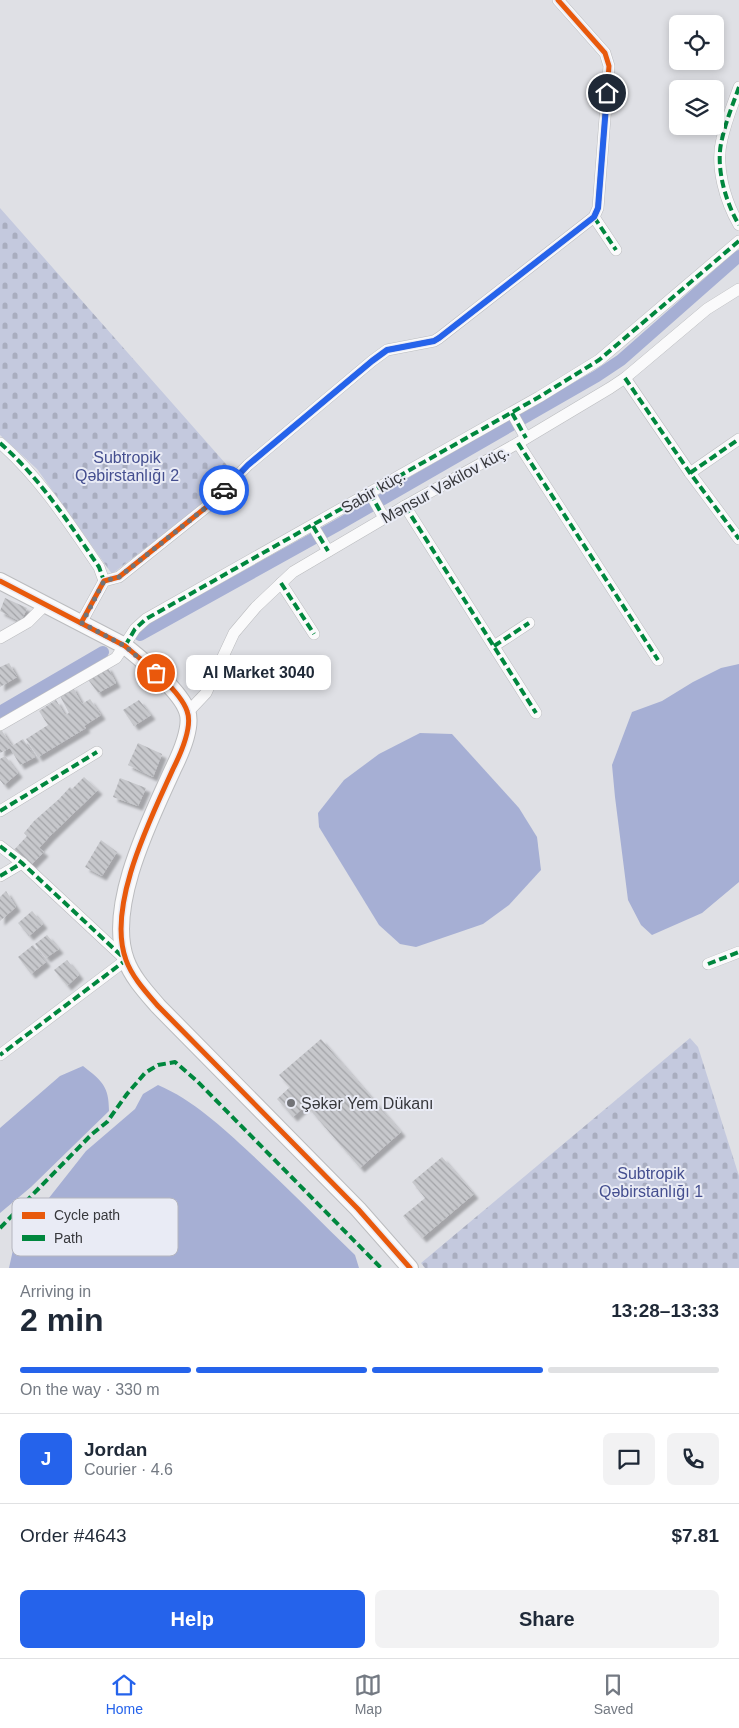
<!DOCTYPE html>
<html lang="en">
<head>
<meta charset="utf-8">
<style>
  body { margin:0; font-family:Arial,sans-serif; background:#f2f2f3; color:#1f2937; height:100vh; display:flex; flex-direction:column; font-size:19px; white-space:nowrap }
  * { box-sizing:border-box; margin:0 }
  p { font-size:16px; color:#747a83 }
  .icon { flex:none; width:28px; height:28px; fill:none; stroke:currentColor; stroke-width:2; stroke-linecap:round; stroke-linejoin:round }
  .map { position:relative; height:1268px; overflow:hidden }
  .panel { display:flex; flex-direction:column; background:#fff; flex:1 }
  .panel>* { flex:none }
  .buttons { position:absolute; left:669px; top:15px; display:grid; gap:10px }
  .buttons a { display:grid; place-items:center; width:55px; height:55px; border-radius:8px; background:#fff; box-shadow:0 2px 8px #0003; font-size:25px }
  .pin { position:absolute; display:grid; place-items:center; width:42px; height:42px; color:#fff; margin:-21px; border:2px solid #fff; border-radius:50%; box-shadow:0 1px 5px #0007 }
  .courier { position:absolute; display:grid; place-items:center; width:50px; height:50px; margin:-25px; border:4px solid #2563eb; border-radius:50%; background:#fff; color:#222; box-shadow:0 1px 6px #0007 }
  .bubble { position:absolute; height:35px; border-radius:8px; background:#fff; box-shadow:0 2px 8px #0003; font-size:16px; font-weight:700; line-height:35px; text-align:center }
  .head em { font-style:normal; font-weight:700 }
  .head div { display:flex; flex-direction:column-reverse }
  .head { display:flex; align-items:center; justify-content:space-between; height:85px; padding:0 20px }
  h1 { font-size:32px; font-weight:700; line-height:38px }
  .bar { display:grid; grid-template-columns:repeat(4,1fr); gap:8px 5px; align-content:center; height:60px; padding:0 20px }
  .bar i { height:6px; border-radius:4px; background:#e0e1e3 }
  .bar .on { background:#2563eb }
  .bar p { grid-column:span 4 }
  .line { display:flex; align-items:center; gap:12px; padding:0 20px; border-top:1px solid #e0e1e3 }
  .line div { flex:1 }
  .round { display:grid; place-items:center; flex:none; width:52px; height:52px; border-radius:8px; background:#f2f2f3 }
  .cta { display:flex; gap:10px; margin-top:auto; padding:10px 20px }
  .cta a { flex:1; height:58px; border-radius:8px; background:#2563eb; color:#fff; font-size:20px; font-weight:700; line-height:58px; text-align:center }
  .cta a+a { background:#f2f2f3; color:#1f2937 }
  .menu { display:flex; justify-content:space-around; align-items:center; height:70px; border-top:1px solid #e0e1e3; background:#fff; font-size:14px; color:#747a83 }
  .menu a { display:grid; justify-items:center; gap:2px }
  .menu .on { color:#2563eb }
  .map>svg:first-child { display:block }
  .cemetery { fill:url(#cemetery-stones) }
  .water { fill:#a6afd4 }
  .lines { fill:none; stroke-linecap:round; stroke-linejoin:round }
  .canal { stroke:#a6afd4; stroke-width:12 }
  .building { fill:url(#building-back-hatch); filter:url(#shadow) }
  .street-casing { stroke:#bbbcbf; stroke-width:12 }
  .secondary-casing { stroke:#bbbcbf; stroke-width:18 }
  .street { stroke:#fafafb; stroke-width:11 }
  .secondary { stroke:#fafafb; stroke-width:16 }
  .quiet { stroke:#00873e; stroke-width:4; stroke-dasharray:8 4; stroke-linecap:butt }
  .cycleway-casing { stroke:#e9ebf5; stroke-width:8 }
  .cycleway { stroke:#e8590c; stroke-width:5 }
  .done { stroke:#727377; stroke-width:5; stroke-dasharray:0 9 }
  .route { stroke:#2563eb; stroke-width:6 }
  .poi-dot { fill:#727377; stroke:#e9ebf5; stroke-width:2 }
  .labels { text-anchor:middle; stroke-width:4; stroke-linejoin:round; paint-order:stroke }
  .park-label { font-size:16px; fill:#444e8f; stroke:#e9ebf5 }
  .street-label { font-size:16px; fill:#37383c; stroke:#e9ebf5 }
  .poi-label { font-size:16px; fill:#37383c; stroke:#e9ebf5; text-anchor:start }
  .key { fill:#e9ebf5; stroke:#b4b5be; stroke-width:1 }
  .key-label { font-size:14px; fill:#37383c }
</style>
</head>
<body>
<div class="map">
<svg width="739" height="1268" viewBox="0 0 739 1268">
  <defs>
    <pattern id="cemetery-stones" width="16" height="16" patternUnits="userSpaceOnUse" patternTransform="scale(1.25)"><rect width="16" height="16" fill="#c4c9de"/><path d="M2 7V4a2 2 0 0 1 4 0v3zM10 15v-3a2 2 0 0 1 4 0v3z" fill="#a9adbf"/></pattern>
    <pattern id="building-back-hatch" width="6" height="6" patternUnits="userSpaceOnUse" patternTransform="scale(1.25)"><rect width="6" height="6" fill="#c7c8cc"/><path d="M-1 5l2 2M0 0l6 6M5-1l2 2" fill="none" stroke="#a2a3a7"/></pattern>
    <filter id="shadow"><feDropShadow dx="4.5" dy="4.5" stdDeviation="1" flood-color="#0004"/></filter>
  </defs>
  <rect width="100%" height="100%" fill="#dfe0e5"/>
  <g class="cemetery">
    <path d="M 0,208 L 233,472 L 204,503 L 112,574 L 37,469 L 0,435 Z"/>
    <path d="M 690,1038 L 698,1047 L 739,1176 L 739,1268 L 425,1268 L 421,1263 Z"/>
  </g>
  <g class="water">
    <path d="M 739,664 L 739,882 L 702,913 L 652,935 L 641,925 L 628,900 L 615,797 L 612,765 L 632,712 L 662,701 L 693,682 L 721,668 Z"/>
    <path d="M 420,733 L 452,734 L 519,808 L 537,837 L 541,870 L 509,905 L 483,924 L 416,947 L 400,944 L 379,925 L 319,827 L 318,813 L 344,780 L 379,754 Z"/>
    <path d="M 83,1066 C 102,1081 109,1086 109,1111 L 31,1187 L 0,1213 L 0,1128 L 60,1076 Z"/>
    <path d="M 158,1085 C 193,1100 222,1127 250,1153 C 286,1186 320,1221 355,1255 L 359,1268 L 9,1268 L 15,1241 L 86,1151 L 135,1109 L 143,1094 Z"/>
  </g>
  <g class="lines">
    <g class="canal">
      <path d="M 140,635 L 338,525 L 597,376 L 621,360 L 739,256"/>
      <path d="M 0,712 L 103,652"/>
    </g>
  </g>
  <g class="building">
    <path d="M 5,598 L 27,608 L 21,622 L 0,611 Z"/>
    <path d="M 9,663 L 17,677 L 0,687 L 0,667 Z"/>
    <path d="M 107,666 L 116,683 L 98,693 L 87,678 Z"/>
    <path d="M 72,686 L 82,704 L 90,699 L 101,715 L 84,726 L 86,728 L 38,757 L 26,739 L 48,725 L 39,711 L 56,700 L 65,715 L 69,713 L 59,694 Z"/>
    <path d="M 139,700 L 151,715 L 134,726 L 123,710 Z"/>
    <path d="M 0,728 L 12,746 L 23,739 L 35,757 L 20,765 L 10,748 L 0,753 Z"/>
    <path d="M 138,743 L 162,754 L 153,777 L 128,765 Z"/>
    <path d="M 5,756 L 18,773 L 4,785 L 0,780 L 0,759 Z"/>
    <path d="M 84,777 L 98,790 L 50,836 L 39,848 L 44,852 L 29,867 L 13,851 L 27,836 L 24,833 L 34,821 L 59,799 L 70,787 L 72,789 Z"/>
    <path d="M 120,778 L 146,788 L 138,806 L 113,797 Z"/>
    <path d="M 101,840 L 117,852 L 102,876 L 85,867 Z"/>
    <path d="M 6,891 L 16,907 L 0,921 L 0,897 Z"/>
    <path d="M 32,911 L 43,924 L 29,936 L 18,923 Z"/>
    <path d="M 47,935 L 59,949 L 46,958 L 35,944 Z"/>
    <path d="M 33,945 L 46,962 L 31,974 L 18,957 Z"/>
    <path d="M 67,960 L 79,975 L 67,986 L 54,970 Z"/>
    <path d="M 321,1039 L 401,1132 L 360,1168 L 306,1105 L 293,1117 L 277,1099 L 290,1087 L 279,1075 Z"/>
    <path d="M 442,1157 L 474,1194 L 422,1238 L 403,1216 L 425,1198 L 412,1182 Z"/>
  </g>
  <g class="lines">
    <g class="street-casing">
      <g id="street">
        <path d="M 739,87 C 733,104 726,121 722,139 C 715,166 725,201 739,225"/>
        <path d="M 594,217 L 616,250"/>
        <path d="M 625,378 L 690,473 L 739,539"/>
        <path d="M 512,413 L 526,438"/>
        <path d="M 0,443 C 40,478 69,523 99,567 L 104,581"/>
        <path d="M 518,443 L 658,660"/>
        <path d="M 690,473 L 739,439"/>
        <path d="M 370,493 L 384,518"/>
        <path d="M 405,506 L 536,713"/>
        <path d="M 313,526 L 328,551"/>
        <path d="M 281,583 L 314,634"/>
        <path d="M 81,623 L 104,581 L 119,577 L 209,505 L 248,465 L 372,361 L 387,350 L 434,341 L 439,338 L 594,217 L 598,208 L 609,66 L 605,53 L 558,0"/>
        <path d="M 0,638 L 28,622 L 45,605"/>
        <path d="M 494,646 L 529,623"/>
        <path d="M 188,712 L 206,693 L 234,633 L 256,607 L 293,572 L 405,506 L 518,443 L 610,388 L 625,378 L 707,309 L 739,289"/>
        <path d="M 0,725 L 116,658 L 135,629 L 146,619 L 539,397 L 599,360 L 739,241"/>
        <path d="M 0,811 L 97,752"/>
        <path d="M 0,846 L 22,863 L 126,960 L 0,1055"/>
        <path d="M 0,876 L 22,863"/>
        <path d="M 708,964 L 739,952"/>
      </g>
    </g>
    <g class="secondary-casing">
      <path id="secondary" d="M 0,581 L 125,646 C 142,660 180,690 187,711 C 193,726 180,755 173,769 C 151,818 106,906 126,960 C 132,977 146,992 158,1006 L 358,1209 L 410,1268"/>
    </g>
    <use href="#street" class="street"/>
    <use href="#secondary" class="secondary"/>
    <g class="quiet">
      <path d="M 739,87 C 733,104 726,121 722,139 C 715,166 725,201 739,225"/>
      <path d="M 594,217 L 616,250"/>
      <path d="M 625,378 L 690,473 L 739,539"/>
      <path d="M 512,413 L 526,438"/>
      <path d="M 0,443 C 40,478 69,523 99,567 L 104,581"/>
      <path d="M 518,443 L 658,660"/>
      <path d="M 690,473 L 739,439"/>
      <path d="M 370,493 L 384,518"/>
      <path d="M 405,506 L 536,713"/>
      <path d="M 313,526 L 328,551"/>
      <path d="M 281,583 L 314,634"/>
      <path d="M 125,646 L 135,629 L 146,619 L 539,397 L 599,360 L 739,241"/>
      <path d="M 494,646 L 529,623"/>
      <path d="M 0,811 L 97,752"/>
      <path d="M 0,846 L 22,863 L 126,960 L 0,1055"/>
      <path d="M 0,876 L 22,863"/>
      <path d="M 708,964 L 739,952"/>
      <path d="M 0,1228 L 92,1134 L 107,1122 L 127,1094 L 145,1073 L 158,1065 L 175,1062 L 197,1081 L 381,1268"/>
    </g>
    <g class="cycleway-casing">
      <g id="cycleway">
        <path d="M 0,581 L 125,646 C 142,660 180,690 187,711 C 193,726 180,755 173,769 C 151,818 106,906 126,960 C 132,977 146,992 158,1006 L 358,1209 L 410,1268"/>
        <path d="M 81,623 L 104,581 L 119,577 L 209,505 L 248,465 L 372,361 L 387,350 L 434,341 L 439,338 L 594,217 L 598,208 L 609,66 L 605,53 L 558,0"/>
      </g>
    </g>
    <use href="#cycleway" class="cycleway"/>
  </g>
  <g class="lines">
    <path class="done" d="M 156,673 L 125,646 L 82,623 L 104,581 L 119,577 L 209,505 L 224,490"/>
    <path class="route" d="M 224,490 L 248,465 L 372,361 L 387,350 L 434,341 L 439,338 L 594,217 L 598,208 L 607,93"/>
  </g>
  <circle class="poi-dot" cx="291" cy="1103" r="5"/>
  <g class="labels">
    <g class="park-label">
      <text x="127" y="463">Subtropik<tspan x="127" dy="18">Qəbirstanlığı 2</tspan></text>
      <text x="651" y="1179">Subtropik<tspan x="651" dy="18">Qəbirstanlığı 1</tspan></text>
    </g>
    <g class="street-label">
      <text transform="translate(445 484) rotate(-29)" y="6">Mənsur Vəkilov küç.</text>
      <text transform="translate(373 491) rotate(-30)" y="6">Sabir küç.</text>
    </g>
    <g class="poi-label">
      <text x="301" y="1109">Şəkər Yem Dükanı</text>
    </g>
  </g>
  <rect x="12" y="1198" width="166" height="58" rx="8" class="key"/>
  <rect x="22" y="1212" width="23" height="7" fill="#e8590c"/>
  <rect x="22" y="1235" width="23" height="6" fill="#00873e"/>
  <g class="key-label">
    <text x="54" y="1220">Cycle path</text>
    <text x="54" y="1243">Path</text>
  </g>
</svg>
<div class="buttons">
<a><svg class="icon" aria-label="locate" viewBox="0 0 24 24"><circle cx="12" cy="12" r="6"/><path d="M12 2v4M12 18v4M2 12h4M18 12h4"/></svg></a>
<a><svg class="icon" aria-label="layers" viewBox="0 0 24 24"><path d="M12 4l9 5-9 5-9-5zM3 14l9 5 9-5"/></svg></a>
</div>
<div class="pin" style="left:156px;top:673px;background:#ea580c"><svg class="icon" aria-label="bag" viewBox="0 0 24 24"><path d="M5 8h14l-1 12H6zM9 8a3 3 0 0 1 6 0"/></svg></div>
<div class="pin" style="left:607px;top:93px;background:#1f2937"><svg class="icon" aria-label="home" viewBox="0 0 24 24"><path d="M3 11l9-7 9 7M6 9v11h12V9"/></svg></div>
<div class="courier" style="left:224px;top:490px"><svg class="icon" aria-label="car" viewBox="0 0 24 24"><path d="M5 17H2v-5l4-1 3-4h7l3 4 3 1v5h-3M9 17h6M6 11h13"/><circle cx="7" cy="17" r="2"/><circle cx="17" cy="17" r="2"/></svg></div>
<div class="bubble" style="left:186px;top:655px;width:145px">Al Market 3040</div>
</div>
<section class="panel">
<div class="head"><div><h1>2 min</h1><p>Arriving in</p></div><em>13:28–13:33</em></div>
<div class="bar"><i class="on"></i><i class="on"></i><i class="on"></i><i></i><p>On the way · 330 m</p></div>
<div class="line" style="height:90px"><b class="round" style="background:#2563eb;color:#fff">J</b><div><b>Jordan</b><p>Courier · 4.6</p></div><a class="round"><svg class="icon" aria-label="chat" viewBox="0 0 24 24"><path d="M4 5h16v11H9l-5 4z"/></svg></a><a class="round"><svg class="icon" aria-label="phone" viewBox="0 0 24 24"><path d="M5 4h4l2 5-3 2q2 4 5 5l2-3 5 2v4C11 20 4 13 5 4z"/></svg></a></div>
<div class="line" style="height:65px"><div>Order #4643</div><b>$7.81</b></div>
<div class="cta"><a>Help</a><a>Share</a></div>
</section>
<nav class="menu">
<a class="on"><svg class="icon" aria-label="home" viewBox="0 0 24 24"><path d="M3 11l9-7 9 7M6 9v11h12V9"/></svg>Home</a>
<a><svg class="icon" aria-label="map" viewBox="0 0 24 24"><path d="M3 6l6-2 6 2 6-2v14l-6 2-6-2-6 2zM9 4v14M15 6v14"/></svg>Map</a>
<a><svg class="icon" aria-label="saved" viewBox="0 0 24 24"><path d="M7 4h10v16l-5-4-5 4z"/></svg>Saved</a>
</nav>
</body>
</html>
